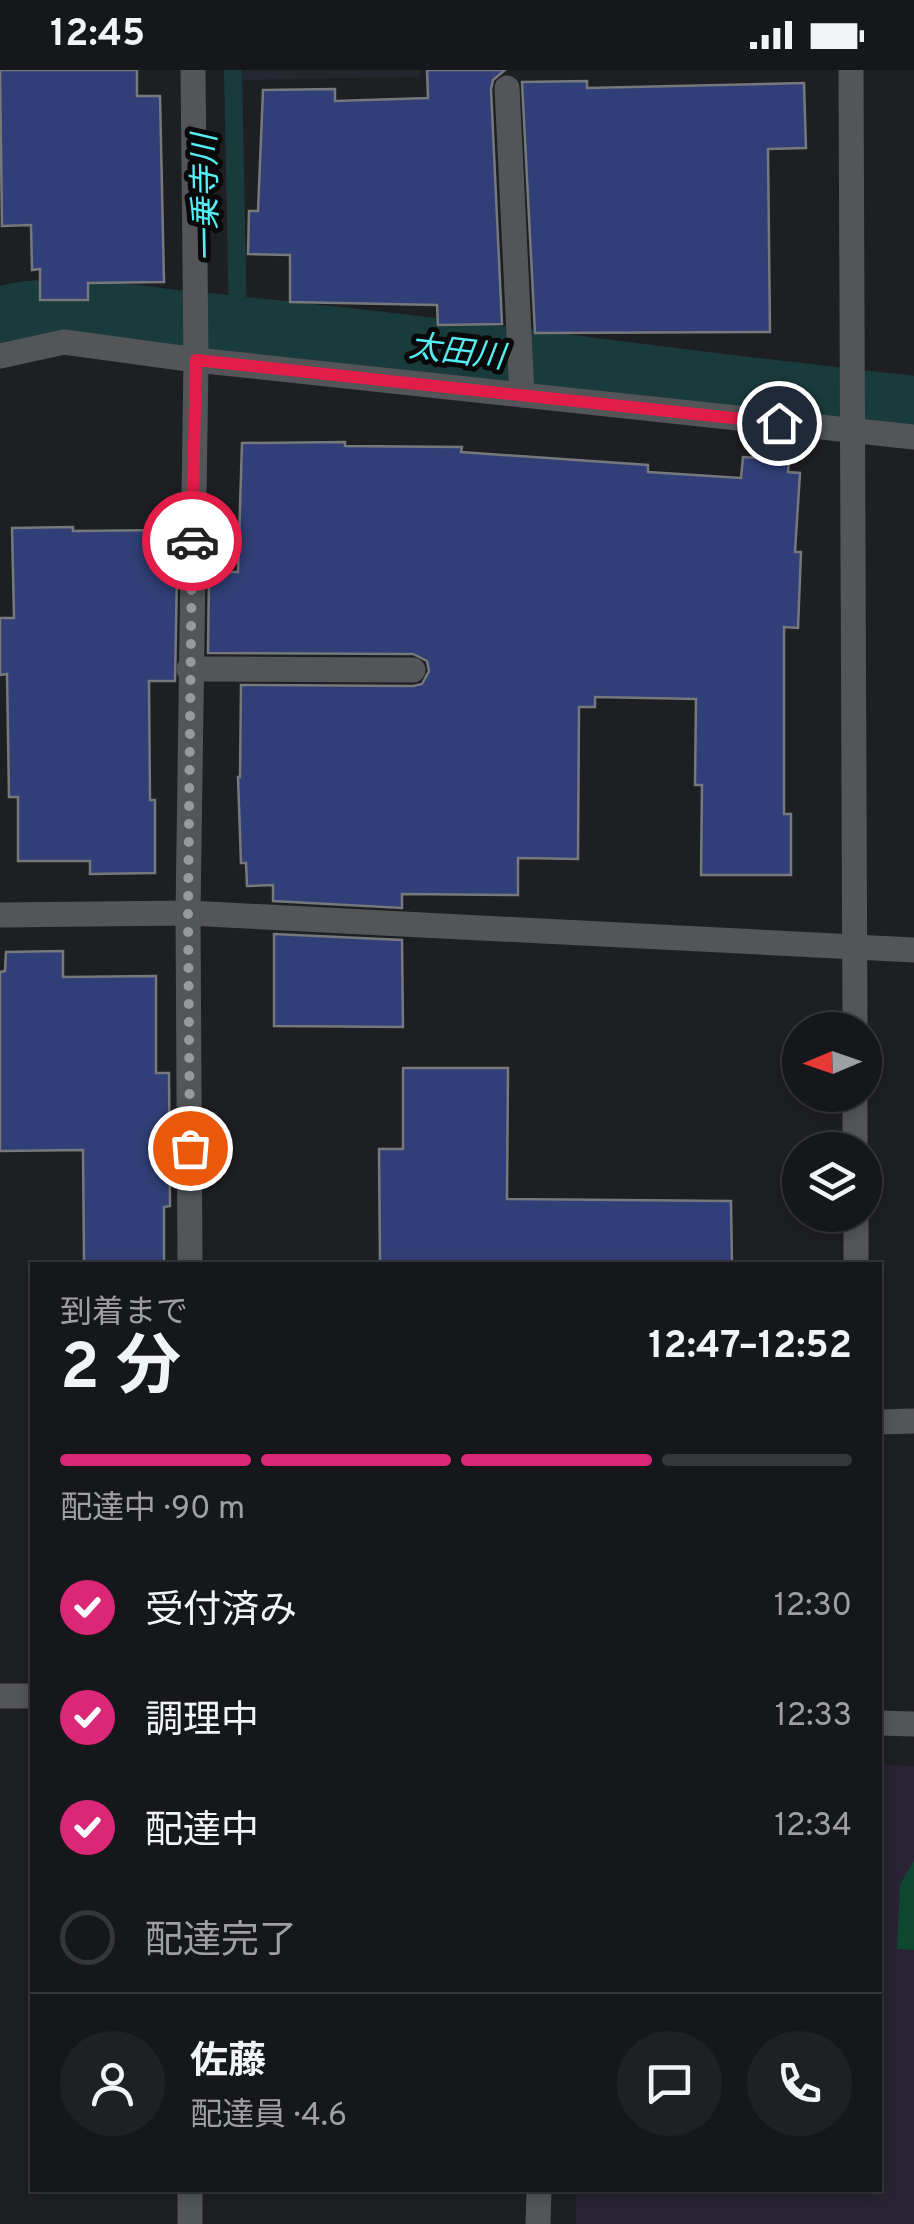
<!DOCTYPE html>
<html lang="ja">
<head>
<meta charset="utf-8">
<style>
  body { margin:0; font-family:Overpass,"Noto Sans JP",sans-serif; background:#1f2023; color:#f1f3f6; height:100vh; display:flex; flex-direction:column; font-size:38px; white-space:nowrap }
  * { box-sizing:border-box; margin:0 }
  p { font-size:32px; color:#9e9fa2 }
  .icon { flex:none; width:55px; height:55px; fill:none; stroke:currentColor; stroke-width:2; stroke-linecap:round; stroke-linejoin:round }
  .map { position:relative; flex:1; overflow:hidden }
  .panel { position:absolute; left:30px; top:1192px; width:852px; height:930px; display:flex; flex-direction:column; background:#16171a; border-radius:0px; box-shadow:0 5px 15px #0003,0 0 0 2px #353639 }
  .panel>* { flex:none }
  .needle { width:65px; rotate:268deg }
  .tools { position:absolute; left:782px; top:942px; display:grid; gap:20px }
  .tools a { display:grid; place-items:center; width:100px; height:100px; border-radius:50%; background:#16171a; box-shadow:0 5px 15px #0003,0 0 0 2px #353639; font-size:50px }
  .pin { position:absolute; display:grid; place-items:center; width:85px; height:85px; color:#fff; margin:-42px; border:5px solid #fff; border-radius:50%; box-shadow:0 2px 10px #0007 }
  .courier { position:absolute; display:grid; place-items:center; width:100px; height:100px; margin:-50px; border:8px solid #e11d48; border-radius:50%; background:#fff; color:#222; box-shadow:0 2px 12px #0007 }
  .headline em { font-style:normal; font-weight:700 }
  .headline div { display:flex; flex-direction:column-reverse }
  .headline { display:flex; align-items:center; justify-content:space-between; height:170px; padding:0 30px }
  h1 { font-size:65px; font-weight:700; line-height:75px }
  .bar { display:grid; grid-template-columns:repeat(4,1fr); gap:15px 10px; align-content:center; height:120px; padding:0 30px }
  .bar i { height:12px; border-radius:8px; background:#353639 }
  .bar .on { background:#db2777 }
  .bar p { grid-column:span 4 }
  .line { display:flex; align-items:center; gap:25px; padding:0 30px; border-top:2px solid #353639 }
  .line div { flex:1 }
  .round { display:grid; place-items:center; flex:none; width:105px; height:105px; border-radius:52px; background:#1f2023 }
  ol { padding:0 30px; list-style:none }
  li { display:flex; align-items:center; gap:30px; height:110px }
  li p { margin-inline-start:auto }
  li .icon { padding:10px; border-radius:50%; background:#db2777; color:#fff; stroke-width:4 }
  li:last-child { color:#9e9fa2 }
  li i { width:55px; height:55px; border:5px solid #353639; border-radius:50% }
  .status { display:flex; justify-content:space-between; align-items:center; height:70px; padding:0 50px; background:#16171a; direction:ltr }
  .status svg { height:28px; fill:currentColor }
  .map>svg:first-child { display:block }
  .built { fill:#24272f }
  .education { fill:#292333 }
  .green { fill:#0d4730 }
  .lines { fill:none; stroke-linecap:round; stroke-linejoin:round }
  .stream { stroke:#1a3b3c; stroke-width:18 }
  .canal { stroke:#1a3b3c; stroke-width:58 }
  .building { fill:#303f77; stroke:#76787b; stroke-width:2.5 }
  .service { stroke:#545559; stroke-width:25 }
  .minor { stroke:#545559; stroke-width:25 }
  .done { stroke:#98999b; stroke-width:10; stroke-dasharray:0 18 }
  .route { stroke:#e11d48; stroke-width:12 }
  .labels { text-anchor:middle; stroke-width:10; stroke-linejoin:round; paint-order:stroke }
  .water-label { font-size:32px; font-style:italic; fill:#55eef4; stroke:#09090a }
</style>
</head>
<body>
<div class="status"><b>12:45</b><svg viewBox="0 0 49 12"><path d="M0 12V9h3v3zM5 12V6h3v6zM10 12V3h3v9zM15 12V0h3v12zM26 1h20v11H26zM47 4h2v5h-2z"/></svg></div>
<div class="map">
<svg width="914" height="2154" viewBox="0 0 914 2154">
  <rect width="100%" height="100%" fill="#1e1f22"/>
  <path class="built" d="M 243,0 L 420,0 L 420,7 L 243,10 Z"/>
  <path class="education" d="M 880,1695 L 914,1696 L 914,2154 L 576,2154 L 576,2120 L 880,2120 Z"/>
  <path class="green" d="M 914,1791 L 914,1880 L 897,1879 L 900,1814 Z"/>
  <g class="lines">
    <path class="stream" d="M 233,0 L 238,255"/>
    <path class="canal" d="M 0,246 C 51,228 148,247 204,252 C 441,274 677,310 914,335"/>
  </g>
  <g class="building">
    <path d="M 0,0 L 137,0 L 137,26 L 160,26 L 164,212 L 88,213 L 88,230 L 40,230 L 40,199 L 32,200 L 31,155 L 2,156 Z"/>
    <path d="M 427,0 L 505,0 L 493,10 L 491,19 L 502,254 L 438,255 L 437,235 L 290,232 L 290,185 L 248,184 L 249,141 L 258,141 L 263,20 L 335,19 L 335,31 L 428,28 Z"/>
    <path d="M 587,11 L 587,18 L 804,13 L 806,78 L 768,79 L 770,262 L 535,263 L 522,12 Z"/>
    <path d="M 345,372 L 345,376 L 462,377 L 461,382 L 648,395 L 648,402 L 741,408 L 743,387 L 789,390 L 788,402 L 800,403 L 795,482 L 801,482 L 798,558 L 784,557 L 784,744 L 791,744 L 791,805 L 701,805 L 702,715 L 695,715 L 696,629 L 595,627 L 595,637 L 579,637 L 578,789 L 518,788 L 518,825 L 402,824 L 402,838 L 273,831 L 273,815 L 247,816 L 246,793 L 241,793 L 238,707 L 240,707 L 241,615 L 413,616 L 422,614 L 429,601 L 427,591 L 413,584 L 208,583 L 209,502 L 238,502 L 242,373 Z"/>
    <path d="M 73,457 L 73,461 L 167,460 L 168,502 L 177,502 L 175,611 L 149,611 L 150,730 L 155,730 L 155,803 L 90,804 L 90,791 L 18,791 L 18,727 L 9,727 L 7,604 L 0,605 L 0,548 L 14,548 L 12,458 Z"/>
    <path d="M 274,864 L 402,870 L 403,957 L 274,956 Z"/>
    <path d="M 63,881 L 63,907 L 156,906 L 156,1003 L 169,1003 L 170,1136 L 164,1137 L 164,1195 L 84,1195 L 83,1080 L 0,1081 L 0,902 L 5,901 L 6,882 Z"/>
    <path d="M 403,998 L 508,998 L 507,1129 L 731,1131 L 732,1195 L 380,1195 L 379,1079 L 403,1079 Z"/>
  </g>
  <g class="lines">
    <g class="service">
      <path d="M 507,18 L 522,325"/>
      <path d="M 189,599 L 413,600"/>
      <path d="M 880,1352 L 914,1351"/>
    </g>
    <g class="minor">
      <path d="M 851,0 L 855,960"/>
      <path d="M 0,286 L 64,272 L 196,290 L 914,367"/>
      <path d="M 0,845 L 188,843 L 914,880"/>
      <path d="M 855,1025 L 855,1080"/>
      <path d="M 856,1145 L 856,1195"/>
      <path d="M 190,1195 L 188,843 L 196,290 L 193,0"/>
      <path d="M 0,1626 L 32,1626"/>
      <path d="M 880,1653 L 914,1654"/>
      <path d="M 190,2154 L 190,2120"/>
      <path d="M 538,2154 L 539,2120"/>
    </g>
  </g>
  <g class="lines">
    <path class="done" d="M 190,1078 L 188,843 L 192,471"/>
    <path class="route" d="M 192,471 L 196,290 L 779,353"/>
  </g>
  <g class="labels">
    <g class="water-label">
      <text transform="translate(205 128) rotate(-91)" y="11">一乗寺川</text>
      <text transform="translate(457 281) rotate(7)" y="11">太田川</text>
    </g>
  </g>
</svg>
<div class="tools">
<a><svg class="needle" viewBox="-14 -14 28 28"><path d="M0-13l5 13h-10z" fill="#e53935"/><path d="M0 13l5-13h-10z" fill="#9e9fa2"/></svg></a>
<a><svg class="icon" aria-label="layers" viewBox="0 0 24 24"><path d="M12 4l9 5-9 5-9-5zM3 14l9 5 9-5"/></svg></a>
</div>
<div class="pin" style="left:190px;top:1078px;background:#ea580c"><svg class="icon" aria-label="bag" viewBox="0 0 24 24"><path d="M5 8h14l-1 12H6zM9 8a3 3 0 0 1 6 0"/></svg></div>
<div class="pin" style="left:779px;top:353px;background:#1f2937"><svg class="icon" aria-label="home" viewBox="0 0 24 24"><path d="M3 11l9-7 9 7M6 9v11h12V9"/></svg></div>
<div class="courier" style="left:192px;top:471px"><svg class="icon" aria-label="car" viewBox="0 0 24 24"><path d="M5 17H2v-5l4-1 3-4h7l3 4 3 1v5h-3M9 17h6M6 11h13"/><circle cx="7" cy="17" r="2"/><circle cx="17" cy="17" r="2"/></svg></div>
<section class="panel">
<div class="headline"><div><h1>2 分</h1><p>到着まで</p></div><em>12:47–12:52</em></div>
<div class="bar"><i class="on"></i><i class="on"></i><i class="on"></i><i></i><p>配達中 · 90 m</p></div>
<ol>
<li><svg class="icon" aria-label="check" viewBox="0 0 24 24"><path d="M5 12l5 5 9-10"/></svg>受付済み<p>12:30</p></li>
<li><svg class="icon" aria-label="check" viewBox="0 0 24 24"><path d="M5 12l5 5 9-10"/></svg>調理中<p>12:33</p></li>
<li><svg class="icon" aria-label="check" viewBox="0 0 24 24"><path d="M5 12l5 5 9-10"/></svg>配達中<p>12:34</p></li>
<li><i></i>配達完了</li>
</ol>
<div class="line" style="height:180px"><a class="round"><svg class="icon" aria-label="person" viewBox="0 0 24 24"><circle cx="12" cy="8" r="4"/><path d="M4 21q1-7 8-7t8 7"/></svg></a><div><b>佐藤</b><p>配達員 · 4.6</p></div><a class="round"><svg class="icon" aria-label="chat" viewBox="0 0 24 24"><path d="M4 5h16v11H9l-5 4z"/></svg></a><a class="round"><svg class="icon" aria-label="phone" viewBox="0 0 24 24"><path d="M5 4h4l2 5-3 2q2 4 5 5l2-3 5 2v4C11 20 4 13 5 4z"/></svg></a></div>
</section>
</div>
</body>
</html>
